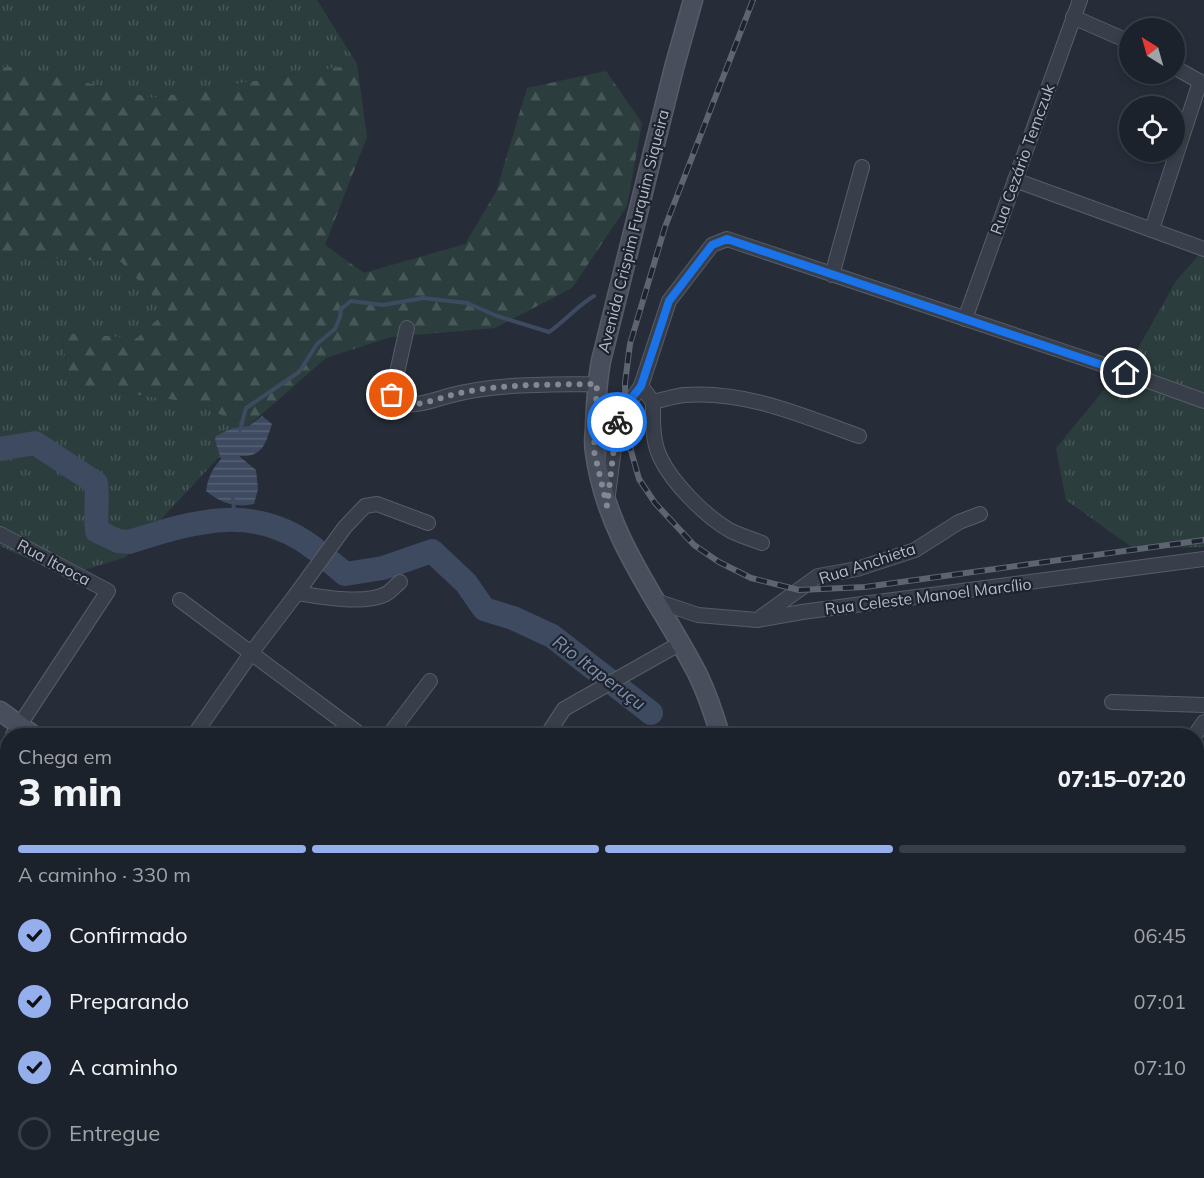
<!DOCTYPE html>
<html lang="pt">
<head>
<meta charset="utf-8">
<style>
  body { margin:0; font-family:Mulish,sans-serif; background:#292f37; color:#f1f3f6; height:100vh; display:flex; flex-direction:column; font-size:22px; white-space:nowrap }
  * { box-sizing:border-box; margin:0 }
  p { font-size:20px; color:#a0a4a9 }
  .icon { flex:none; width:33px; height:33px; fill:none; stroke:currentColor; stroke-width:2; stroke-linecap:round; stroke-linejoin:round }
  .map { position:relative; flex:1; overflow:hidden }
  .sheet { position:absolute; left:0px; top:728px; width:1204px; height:452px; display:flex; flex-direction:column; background:#1c222b; border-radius:24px 24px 0 0; box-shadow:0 3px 9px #0003,0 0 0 2px #3a3f47 }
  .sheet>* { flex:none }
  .needle { width:39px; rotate:323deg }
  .tools { position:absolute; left:1119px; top:18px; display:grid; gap:12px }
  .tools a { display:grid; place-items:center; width:66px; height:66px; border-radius:50%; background:#1c222b; box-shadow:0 3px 9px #0003,0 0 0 2px #3a3f47; font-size:30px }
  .pin { position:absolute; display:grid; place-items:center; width:51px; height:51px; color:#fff; margin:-26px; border:3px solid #fff; border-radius:50%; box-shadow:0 2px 6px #0007 }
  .courier { position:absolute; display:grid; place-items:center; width:60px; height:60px; margin:-30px; border:4px solid #1a73e8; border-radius:50%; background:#fff; color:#222; box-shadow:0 2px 8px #0007 }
  .summary em { font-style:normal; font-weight:800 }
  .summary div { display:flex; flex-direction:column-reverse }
  .summary { display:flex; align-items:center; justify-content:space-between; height:102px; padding:0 18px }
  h1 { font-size:39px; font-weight:800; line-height:45px }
  .bar { display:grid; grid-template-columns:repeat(4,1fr); gap:9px 6px; align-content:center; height:72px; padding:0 18px }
  .bar i { height:8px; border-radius:4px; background:#3a3f47 }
  .bar .active { background:#94afeb }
  .bar p { grid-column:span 4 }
  ol { padding:0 18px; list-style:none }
  li { display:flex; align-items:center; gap:18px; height:66px }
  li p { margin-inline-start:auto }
  li .icon { padding:6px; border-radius:50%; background:#94afeb; color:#111; stroke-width:4 }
  li:last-child { color:#a0a4a9 }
  li i { width:33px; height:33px; border:3px solid #3a3f47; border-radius:50% }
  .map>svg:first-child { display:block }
  .grass { fill:url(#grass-tufts) }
  .forest { fill:url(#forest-firs) }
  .wetland { fill:url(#wetland-marsh) }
  .water { fill:url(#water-rules) }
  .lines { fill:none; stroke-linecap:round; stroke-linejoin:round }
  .stream { stroke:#3d4a60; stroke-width:4 }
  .river { stroke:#3d4a60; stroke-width:24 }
  .street-casing { stroke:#575d68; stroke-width:16 }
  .secondary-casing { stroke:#575d68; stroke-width:21 }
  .street { stroke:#393f4a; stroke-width:14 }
  .secondary { stroke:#484e5c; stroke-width:18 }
  .rail-casing { stroke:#5e6572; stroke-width:6 }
  .rail { stroke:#1e242f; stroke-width:4; stroke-dasharray:11; stroke-linecap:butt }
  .done { stroke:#838994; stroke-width:6; stroke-dasharray:0 10.8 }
  .route { stroke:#1a73e8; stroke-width:8 }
  .labels { text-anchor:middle; stroke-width:4.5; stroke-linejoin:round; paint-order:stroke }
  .street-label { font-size:16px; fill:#b5bac5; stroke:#1e242f }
  .water-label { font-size:18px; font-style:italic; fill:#808eaa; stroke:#1e242f }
</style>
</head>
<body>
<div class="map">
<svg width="1204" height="1178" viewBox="0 0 1204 1178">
  <defs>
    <pattern id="grass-tufts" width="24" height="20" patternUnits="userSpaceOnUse" patternTransform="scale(1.5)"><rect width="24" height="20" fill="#2c3d3e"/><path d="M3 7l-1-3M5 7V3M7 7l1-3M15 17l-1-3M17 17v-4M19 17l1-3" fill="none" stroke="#485758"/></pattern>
    <pattern id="forest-firs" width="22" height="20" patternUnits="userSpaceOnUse" patternTransform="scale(1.5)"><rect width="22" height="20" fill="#2c3d3e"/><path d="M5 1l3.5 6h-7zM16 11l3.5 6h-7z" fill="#485758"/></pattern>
    <pattern id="wetland-marsh" width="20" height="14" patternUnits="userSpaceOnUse" patternTransform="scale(1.5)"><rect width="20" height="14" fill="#2c3d3e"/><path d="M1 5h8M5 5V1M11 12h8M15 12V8" fill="none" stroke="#485758"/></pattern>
    <pattern id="water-rules" width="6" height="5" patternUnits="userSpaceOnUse" patternTransform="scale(1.5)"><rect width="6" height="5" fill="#3d4a60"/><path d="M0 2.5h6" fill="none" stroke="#576275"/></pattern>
  </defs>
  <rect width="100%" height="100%" fill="#262d39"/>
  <g class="grass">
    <path d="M 0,0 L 317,0 L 357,64 L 153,98 L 14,66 L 0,68 Z"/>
    <path d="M 1204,249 L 1204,547 L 1133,548 L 1066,500 L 1056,448 L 1137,350 L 1176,281 Z"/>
    <path d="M 0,255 L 121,262 L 167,311 L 137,339 L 62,333 L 69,385 L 196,403 L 247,427 L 126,557 L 65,576 L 0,546 Z"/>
    <path d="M 1197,1086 L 1204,1086 L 1204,1178 L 462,1178 L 458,1172 L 1197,1172 Z"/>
  </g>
  <path class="forest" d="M 357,64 L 367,137 L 325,245 L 364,273 L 465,244 L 496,192 L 527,88 L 606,71 L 642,123 L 627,206 L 572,288 L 495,328 L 391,337 L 326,358 L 247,427 L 196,403 L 69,385 L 62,333 L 137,338 L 167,311 L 121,262 L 0,255 L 0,68 L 14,66 L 153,98 Z"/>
  <path class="wetland" d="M 1197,1005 L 1204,1013 L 1204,1098 L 1197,1098 Z"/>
  <path class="water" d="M 262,416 L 272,424 C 265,445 263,457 239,456 L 256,470 L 258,489 L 254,504 C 235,508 221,503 206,491 C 208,478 212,469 221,459 L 215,440 L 216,436 L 233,428 L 249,426 Z"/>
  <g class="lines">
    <g class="stream">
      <path d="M 240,430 L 246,408 L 299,372 L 317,344 L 335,329 L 340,317 L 341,309 L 351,301 L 383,305 L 423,298 L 467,303 L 497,316 L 549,332 C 565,321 577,306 594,296"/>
      <path d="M 233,499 L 235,518"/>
    </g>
    <g class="river">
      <path d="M 0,449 L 35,443 L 96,483 C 98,500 95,514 97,531 L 118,541 L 129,542 C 196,521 254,502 315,549"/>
      <path d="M 332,563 L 345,574 L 383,568 L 432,551 L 466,583 L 484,609 L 513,618 L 552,636 L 651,713"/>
      <path d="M 1197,1069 L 1204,1074"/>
    </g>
    <g class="street-casing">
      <g id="street">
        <path d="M 1073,17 L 1130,42"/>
        <path d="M 1174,67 L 1204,84"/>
        <path d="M 1015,180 L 1204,249"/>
        <path d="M 1152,229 L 1200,82"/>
        <path d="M 832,275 L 862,167"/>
        <path d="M 965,319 L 1080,0"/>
        <path d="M 407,328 L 392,395 L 394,401 C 411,409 431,401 448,396 C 496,383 547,385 597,384"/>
        <path d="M 641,386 L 653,402 C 663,400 674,396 684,395 C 746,390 803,416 859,436"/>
        <path d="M 653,402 C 653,420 652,440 660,457 C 672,483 706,517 731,531 C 741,536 752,539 762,543"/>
        <path d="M 607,502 L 618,418 L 626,404 L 634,396 L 641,386 L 669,301 L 712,245 L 727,239 L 1107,366 L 1204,401"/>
        <path d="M 0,534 L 108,591 L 13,735"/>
        <path d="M 297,593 C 321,597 364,605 386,594 C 391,591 396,585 400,582"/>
        <path d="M 180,600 L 361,735"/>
        <path d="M 653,600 L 698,615 L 757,620 L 802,612 L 1204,559"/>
        <path d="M 761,617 L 818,576 L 857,569 L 915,550 L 959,522 L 980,514"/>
        <path d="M 1112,702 L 1204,705"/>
        <path d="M 194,735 L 252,652 L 297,593 L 345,527 L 365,506 L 377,504 L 428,523"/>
        <path d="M 389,735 L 430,681"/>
        <path d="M 547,735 L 564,709 L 679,644"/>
        <path d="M 626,735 L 627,734"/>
        <path d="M 1195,735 L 1204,722"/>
        <path d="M 0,757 L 8,745"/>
        <path d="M 407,1172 L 415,1178"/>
        <path d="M 201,1178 L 202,1172"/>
      </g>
    </g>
    <g class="secondary-casing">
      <g id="secondary">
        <path d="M 693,0 L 674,68 L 601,361 C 597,382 596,403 595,425 C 595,433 593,443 595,452 C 606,538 660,601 698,675 C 707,694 714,714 720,735"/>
        <path d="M 0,711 L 33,735"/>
        <path d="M 0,875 L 8,881"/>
        <path d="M 389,1178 L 394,1172"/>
      </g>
    </g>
    <use href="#street" class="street"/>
    <use href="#secondary" class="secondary"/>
    <g class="rail-casing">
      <path id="rail" d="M 753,0 L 665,227 L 630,344 L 625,383 L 626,423 L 630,447 L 639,479 L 655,503 L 694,545 L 719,562 L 751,578 L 799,590 L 865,587 L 1204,540"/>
    </g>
    <use href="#rail" class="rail"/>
  </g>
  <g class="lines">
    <path class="done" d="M 392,395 L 394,401 C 411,409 431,401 448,396 C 496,383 547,385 597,384 L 594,451 L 607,506 L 617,422"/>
    <path class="route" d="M 617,422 C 620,407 633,398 641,386 L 669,301 L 712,245 L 727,239 L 1126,373"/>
  </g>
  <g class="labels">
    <g class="street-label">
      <text transform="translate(1022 159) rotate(-70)" y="6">Rua Cezário Temczuk</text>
      <text transform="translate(633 231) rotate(-76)" y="6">Avenida Crispim Furquim Siqueira</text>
      <text transform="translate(54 562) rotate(28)" y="6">Rua Itaoca</text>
      <text transform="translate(867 563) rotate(-18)" y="6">Rua Anchieta</text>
      <text transform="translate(928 596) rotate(-7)" y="6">Rua Celeste Manoel Marcílio</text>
    </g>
    <g class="water-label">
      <text transform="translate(599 673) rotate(37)" y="6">Rio Itaperuçu</text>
    </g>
  </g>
</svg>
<div class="tools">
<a><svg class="needle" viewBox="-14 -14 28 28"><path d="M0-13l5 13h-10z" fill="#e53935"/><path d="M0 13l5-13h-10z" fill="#a0a4a9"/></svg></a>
<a><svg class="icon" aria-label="locate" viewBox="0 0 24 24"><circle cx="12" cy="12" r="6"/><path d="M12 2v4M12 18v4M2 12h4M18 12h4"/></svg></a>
</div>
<div class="pin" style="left:392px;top:395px;background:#ea580c"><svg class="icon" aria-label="bag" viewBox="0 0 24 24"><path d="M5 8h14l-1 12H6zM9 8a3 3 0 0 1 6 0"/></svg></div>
<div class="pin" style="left:1126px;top:373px;background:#1f2937"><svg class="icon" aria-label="home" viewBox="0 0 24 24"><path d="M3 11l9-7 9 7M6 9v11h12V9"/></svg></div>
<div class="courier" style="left:617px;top:422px"><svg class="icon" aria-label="bike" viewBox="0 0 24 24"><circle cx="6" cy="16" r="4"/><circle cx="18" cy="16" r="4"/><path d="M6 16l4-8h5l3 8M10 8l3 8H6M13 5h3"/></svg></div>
<section class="sheet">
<div class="summary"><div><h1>3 min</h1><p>Chega em</p></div><em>07:15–07:20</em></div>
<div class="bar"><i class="active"></i><i class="active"></i><i class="active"></i><i></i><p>A caminho · 330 m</p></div>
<ol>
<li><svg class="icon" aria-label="check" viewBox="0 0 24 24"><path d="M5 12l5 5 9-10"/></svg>Confirmado<p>06:45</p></li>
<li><svg class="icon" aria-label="check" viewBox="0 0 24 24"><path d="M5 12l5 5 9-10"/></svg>Preparando<p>07:01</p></li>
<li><svg class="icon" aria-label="check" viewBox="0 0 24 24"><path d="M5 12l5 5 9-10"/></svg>A caminho<p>07:10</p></li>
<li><i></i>Entregue</li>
</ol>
</section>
</div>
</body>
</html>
